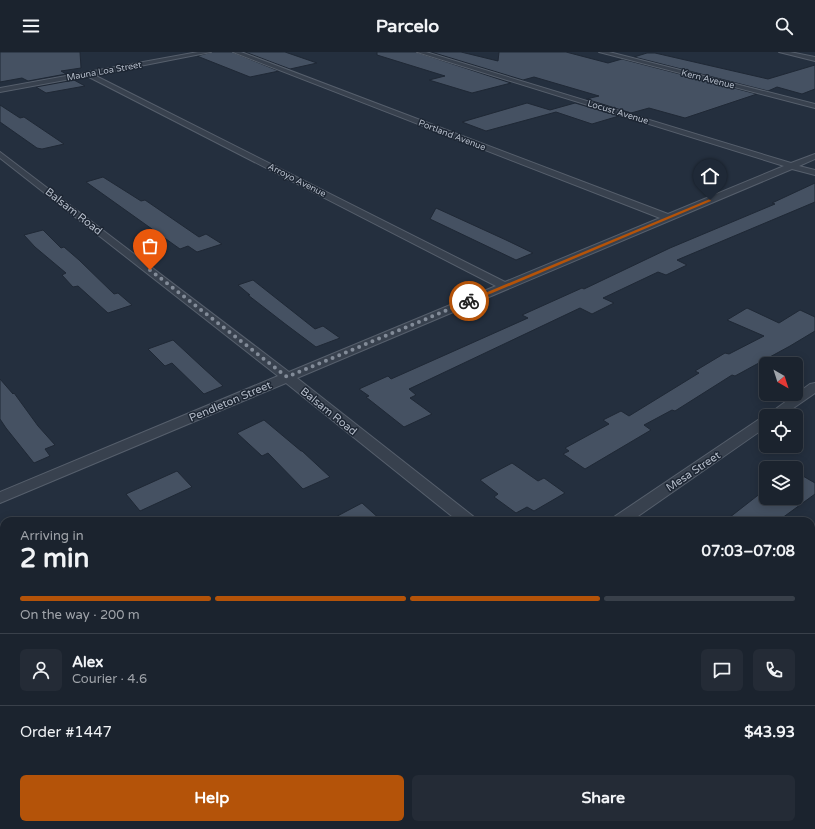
<!DOCTYPE html>
<html lang="en">
<head>
<meta charset="utf-8">
<style>
  body { margin:0; font-family:"Varela Round",sans-serif; background:#242b36; color:#f1f3f6; height:100vh; display:flex; flex-direction:column; font-size:15px; white-space:nowrap }
  * { box-sizing:border-box; margin:0 }
  p { font-size:13px; color:#a0a4aa }
  .icon { flex:none; width:22px; height:22px; fill:none; stroke:currentColor; stroke-width:2; stroke-linecap:round; stroke-linejoin:round }
  .map { position:relative; flex:1; overflow:hidden }
  .side { position:absolute; left:0px; top:465px; width:815px; height:312px; display:flex; flex-direction:column; background:#1b232e; border-radius:12px 12px 0 0; box-shadow:0 2px 10px #0003,0 0 0 1px #39404a }
  .side>* { flex:none }
  .needle { width:26px; rotate:141deg }
  .tools { position:absolute; left:759px; top:305px; display:grid; gap:8px }
  .tools a { display:grid; place-items:center; width:44px; height:44px; border-radius:6px; background:#1b232e; box-shadow:0 2px 10px #0003,0 0 0 1px #39404a; font-size:20px }
  .pin { position:absolute; display:grid; place-items:center; width:34px; height:34px; color:#fff; margin:-41px -17px; border-radius:50% 50% 50% 0; rotate:-45deg; box-shadow:0 0 4px #0007 }
  .pin .icon { rotate:45deg }
  .courier { position:absolute; display:grid; place-items:center; width:40px; height:40px; margin:-20px; border:3px solid #b45309; border-radius:50%; background:#fff; color:#222; box-shadow:0 1px 5px #0007 }
  .summary em { font-style:normal; font-weight:700 }
  .summary div { display:flex; flex-direction:column-reverse }
  .summary { display:flex; align-items:center; justify-content:space-between; height:68px; padding:0 20px }
  h1 { font-size:26px; font-weight:700; line-height:30px }
  .bar { display:grid; grid-template-columns:repeat(4,1fr); gap:6px 4px; align-content:center; height:48px; padding:0 20px }
  .bar i { height:5px; border-radius:3px; background:#39404a }
  .bar .active { background:#b45309 }
  .bar p { grid-column:span 4 }
  .line { display:flex; align-items:center; gap:10px; padding:0 20px; border-top:1px solid #39404a }
  .line div { flex:1 }
  .round { display:grid; place-items:center; flex:none; width:42px; height:42px; border-radius:6px; background:#242b36 }
  .action { display:flex; gap:8px; margin-top:auto; padding:8px 20px }
  .action a { flex:1; height:46px; border-radius:6px; background:#b45309; color:#fff; font-size:16px; font-weight:700; line-height:46px; text-align:center }
  .action a+a { background:#242b36; color:#f1f3f6 }
  header { display:flex; justify-content:space-between; align-items:center; height:52px; padding:0 20px; background:#1b232e; font-size:18px; font-weight:700 }
  .map>svg:first-child { display:block }
  .building { fill:#455162; stroke:#1f2835 }
  .lines { fill:none; stroke-linecap:round; stroke-linejoin:round }
  .street-casing { stroke:#565f6c; stroke-width:2 }
  .street { fill:#38414e; fill-rule:evenodd }
  .route { fill:#b45309 }
  .done { stroke:#828b98; stroke-width:4; stroke-dasharray:0 7.2 }
  .labels { text-anchor:middle; stroke-width:3; stroke-linejoin:round; paint-order:stroke }
  .far-street-label { font-size:9px; fill:#b4bcc9; stroke:#1d2633 }
  .street-label { font-size:11px; fill:#b4bcc9; stroke:#1d2633 }
</style>
</head>
<body>
<header><svg class="icon" aria-label="menu" viewBox="0 0 24 24"><path d="M4 6h16M4 12h16M4 18h16"/></svg>Parcelo<svg class="icon" aria-label="search" viewBox="0 0 24 24"><circle cx="10" cy="10" r="6"/><path d="M15 15l6 6"/></svg></header>
<div class="map">
<svg width="815" height="777" viewBox="0 0 815 777">
  <rect width="100%" height="100%" fill="#242f3e"/>
  <g class="building">
    <path d="M 0,0 L 80,0 L 81,16 L 61,19 L 66,22 L 28,29 L 22,26 L 0,30 Z"/>
    <path d="M 212,0 L 232,0 L 279,19 L 250,25 L 197,4 Z"/>
    <path d="M 245,0 L 285,0 L 317,11 L 290,17 Z"/>
    <path d="M 377,0 L 416,0 L 511,31 L 472,41 L 429,28 L 445,24 L 377,3 Z"/>
    <path d="M 431,0 L 461,0 L 498,9 L 499,0 L 566,0 L 608,11 L 622,7 L 757,42 L 685,66 L 649,56 L 631,61 L 586,47 L 599,44 L 534,25 L 523,28 Z"/>
    <path d="M 647,1 L 655,1 L 768,27 L 815,13 L 815,37 L 802,42 L 777,35 L 768,39 L 634,5 Z"/>
    <path d="M 74,28 L 85,34 L 46,41 L 36,35 Z"/>
    <path d="M 527,51 L 550,58 L 575,51 L 619,64 L 592,72 L 556,60 L 486,79 L 462,70 Z"/>
    <path d="M 0,53 L 20,66 L 24,65 L 64,92 L 42,97 L 37,96 L 0,70 Z"/>
    <path d="M 103,125 L 141,149 L 145,148 L 199,185 L 206,182 L 222,192 L 197,200 L 188,194 L 180,197 L 86,130 Z"/>
    <path d="M 815,131 L 815,150 L 677,208 L 687,213 L 666,223 L 658,220 L 603,246 L 614,251 L 592,262 L 580,256 L 409,337 L 416,343 L 410,346 L 432,362 L 404,375 L 366,345 L 369,344 L 359,337 L 388,324 L 391,327 L 445,303 L 528,266 L 522,263 L 582,236 L 584,237 L 670,196 L 775,152 L 772,151 Z"/>
    <path d="M 436,156 L 506,188 L 533,201 L 516,208 L 430,167 Z"/>
    <path d="M 43,178 L 61,196 L 64,195 L 79,208 L 114,242 L 118,241 L 132,253 L 108,261 L 78,234 L 73,235 L 62,223 L 66,221 L 35,195 L 24,183 Z"/>
    <path d="M 253,228 L 315,277 L 323,274 L 340,286 L 316,295 L 284,271 L 248,243 L 250,243 L 238,233 Z"/>
    <path d="M 747,256 L 779,271 L 800,258 L 815,265 L 815,279 L 790,294 L 735,324 L 732,323 L 675,359 L 672,358 L 644,373 L 651,378 L 585,417 L 563,402 L 569,399 L 565,396 L 609,372 L 603,368 L 621,359 L 629,364 L 699,321 L 695,319 L 725,301 L 729,302 L 764,284 L 727,268 Z"/>
    <path d="M 173,288 L 201,314 L 223,334 L 204,342 L 172,311 L 165,314 L 148,297 Z"/>
    <path d="M 0,327 L 13,342 L 14,341 L 38,374 L 55,393 L 45,397 L 50,404 L 34,411 L 6,376 L 0,367 Z"/>
    <path d="M 264,368 L 301,399 L 302,399 L 330,425 L 303,437 L 268,401 L 262,404 L 237,381 Z"/>
    <path d="M 512,411 L 538,429 L 544,426 L 565,441 L 534,459 L 527,455 L 516,461 L 494,445 L 498,442 L 480,428 Z"/>
    <path d="M 177,419 L 192,435 L 140,459 L 126,442 Z"/>
    <path d="M 796,420 L 815,431 L 815,442 L 778,469 L 725,469 L 766,437 L 766,446 L 796,446 Z"/>
    <path d="M 362,451 L 382,469 L 328,469 Z"/>
  </g>
  <g class="lines">
    <g class="street-casing">
      <g id="street">
        <path d="M 198,0 L 211,0 L 94,23 L 505,230 L 660,166 L 233,0 L 241,0 L 668,162 L 784,114 L 417,0 L 426,0 L 791,111 L 815,102 L 815,107 L 799,114 L 815,118 L 815,123 L 792,117 L 297,326 L 474,465 L 476,469 L 458,469 L 286,331 L 0,451 L 0,440 L 278,324 L 0,106 L 0,100 L 289,320 L 496,234 L 87,24 L 0,40 L 0,36 Z"/>
        <path d="M 599,0 L 609,0 L 815,52 L 815,56 Z"/>
        <path d="M 779,0 L 790,0 L 815,5 L 815,9 Z"/>
        <path d="M 815,331 L 815,341 L 782,364 L 766,364 L 810,332 Z"/>
        <path d="M 766,365 L 766,375 L 631,469 L 612,469 L 614,465 L 761,366 Z"/>
        <path d="M 811,724 L 815,726 L 815,747 L 811,745 Z"/>
        <path d="M 157,773 L 183,773 L 181,777 L 155,777 Z"/>
      </g>
    </g>
    <use href="#street" class="street"/>
  </g>
  <path class="route" d="M 710,147 L 711,149 L 471,250 L 466,249 Z"/>
  <g class="lines">
    <path class="done" d="M 150,218 L 287,325 L 469,249"/>
  </g>
  <g class="labels">
    <g class="far-street-label">
      <text transform="translate(104 19) rotate(-10)" y="3">Mauna Loa Street</text>
      <text transform="translate(708 27) rotate(14)" y="3">Kern Avenue</text>
      <text transform="translate(618 60) rotate(17)" y="3">Locust Avenue</text>
      <text transform="translate(452 83) rotate(21)" y="3">Portland Avenue</text>
      <text transform="translate(297 128) rotate(27)" y="3">Arroyo Avenue</text>
    </g>
    <g class="street-label">
      <text transform="translate(74 159) rotate(38)" y="4">Balsam Road</text>
      <text transform="translate(230 349) rotate(-23)" y="4">Pendleton Street</text>
      <text transform="translate(329 359) rotate(39)" y="4">Balsam Road</text>
      <text transform="translate(693 419) rotate(-34)" y="4">Mesa Street</text>
    </g>
  </g>
</svg>
<div class="tools">
<a><svg class="needle" viewBox="-14 -14 28 28"><path d="M0-13l5 13h-10z" fill="#e53935"/><path d="M0 13l5-13h-10z" fill="#a0a4aa"/></svg></a>
<a><svg class="icon" aria-label="locate" viewBox="0 0 24 24"><circle cx="12" cy="12" r="6"/><path d="M12 2v4M12 18v4M2 12h4M18 12h4"/></svg></a>
<a><svg class="icon" aria-label="layers" viewBox="0 0 24 24"><path d="M12 4l9 5-9 5-9-5zM3 14l9 5 9-5"/></svg></a>
</div>
<div class="pin" style="left:150px;top:218px;background:#ea580c"><svg class="icon" aria-label="bag" viewBox="0 0 24 24"><path d="M5 8h14l-1 12H6zM9 8a3 3 0 0 1 6 0"/></svg></div>
<div class="pin" style="left:710px;top:148px;background:#1f2937"><svg class="icon" aria-label="home" viewBox="0 0 24 24"><path d="M3 11l9-7 9 7M6 9v11h12V9"/></svg></div>
<div class="courier" style="left:469px;top:249px"><svg class="icon" aria-label="bike" viewBox="0 0 24 24"><circle cx="6" cy="16" r="4"/><circle cx="18" cy="16" r="4"/><path d="M6 16l4-8h5l3 8M10 8l3 8H6M13 5h3"/></svg></div>
<section class="side">
<div class="summary"><div><h1>2 min</h1><p>Arriving in</p></div><em>07:03–07:08</em></div>
<div class="bar"><i class="active"></i><i class="active"></i><i class="active"></i><i></i><p>On the way · 200 m</p></div>
<div class="line" style="height:72px"><a class="round"><svg class="icon" aria-label="person" viewBox="0 0 24 24"><circle cx="12" cy="8" r="4"/><path d="M4 21q1-7 8-7t8 7"/></svg></a><div><b>Alex</b><p>Courier · 4.6</p></div><a class="round"><svg class="icon" aria-label="chat" viewBox="0 0 24 24"><path d="M4 5h16v11H9l-5 4z"/></svg></a><a class="round"><svg class="icon" aria-label="phone" viewBox="0 0 24 24"><path d="M5 4h4l2 5-3 2q2 4 5 5l2-3 5 2v4C11 20 4 13 5 4z"/></svg></a></div>
<div class="line" style="height:52px"><div>Order #1447</div><b>$43.93</b></div>
<div class="action"><a>Help</a><a>Share</a></div>
</section>
</div>
</body>
</html>
